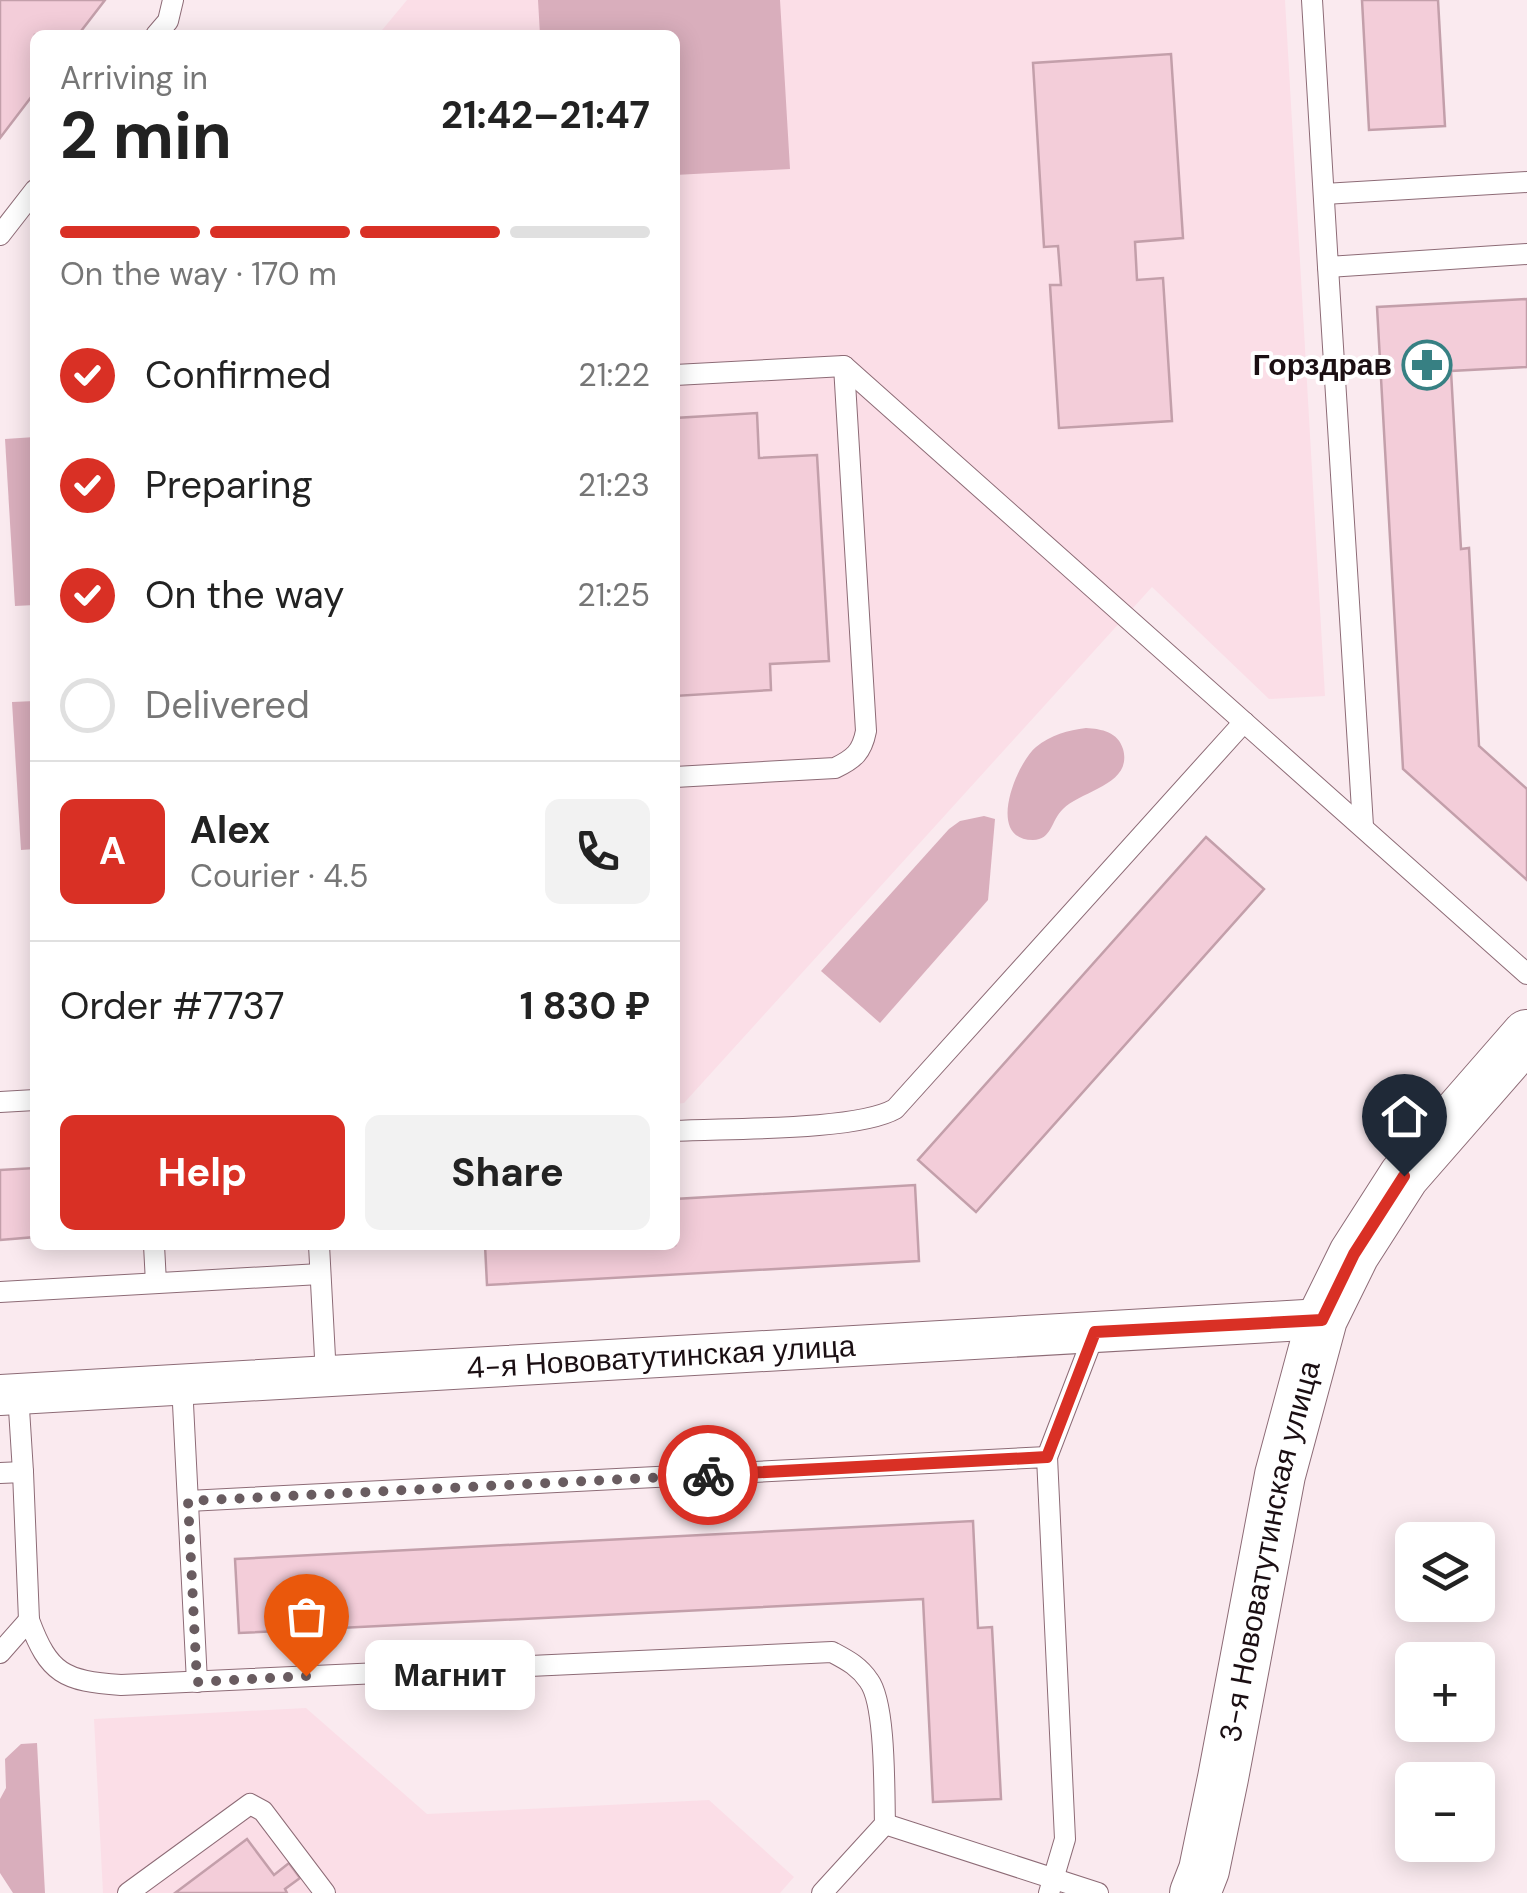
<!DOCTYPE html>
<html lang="en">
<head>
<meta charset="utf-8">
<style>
  body { margin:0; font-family:"DM Sans",sans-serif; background:#f2f2f2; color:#222; height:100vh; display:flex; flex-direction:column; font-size:38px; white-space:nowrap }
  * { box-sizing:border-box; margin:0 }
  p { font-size:32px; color:#767676 }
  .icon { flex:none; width:55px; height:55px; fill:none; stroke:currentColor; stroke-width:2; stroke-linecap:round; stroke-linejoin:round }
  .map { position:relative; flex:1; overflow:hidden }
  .details { position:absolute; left:30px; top:30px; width:650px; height:1220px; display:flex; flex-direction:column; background:#fff; border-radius:15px; box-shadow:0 5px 25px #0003 }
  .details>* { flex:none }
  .tools { position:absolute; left:1395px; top:1522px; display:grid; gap:20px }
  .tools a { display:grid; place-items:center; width:100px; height:100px; border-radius:15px; background:#fff; box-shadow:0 5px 25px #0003; font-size:50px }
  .pin { position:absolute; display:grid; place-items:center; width:85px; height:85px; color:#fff; margin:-102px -42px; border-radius:50% 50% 50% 0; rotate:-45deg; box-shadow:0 0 10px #0007 }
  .pin .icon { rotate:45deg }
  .courier { position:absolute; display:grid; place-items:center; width:100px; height:100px; margin:-50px; border:8px solid #d93025; border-radius:50%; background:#fff; color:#222; box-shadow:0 2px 12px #0007 }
  .bubble { position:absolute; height:70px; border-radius:15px; background:#fff; box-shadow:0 5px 25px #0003; font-size:32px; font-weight:700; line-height:70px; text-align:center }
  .head em { font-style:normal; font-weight:700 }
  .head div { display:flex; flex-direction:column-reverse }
  .head { display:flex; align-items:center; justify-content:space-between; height:170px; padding:0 30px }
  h1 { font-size:65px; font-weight:700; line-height:75px }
  .bar { display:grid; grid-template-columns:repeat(4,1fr); gap:15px 10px; align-content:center; height:120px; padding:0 30px }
  .bar i { height:12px; border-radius:8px; background:#e0e0e0 }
  .bar .active { background:#d93025 }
  .bar p { grid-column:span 4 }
  .line { display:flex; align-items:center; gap:25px; padding:0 30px; border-top:2px solid #e0e0e0 }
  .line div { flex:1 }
  .round { display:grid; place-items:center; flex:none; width:105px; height:105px; border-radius:15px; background:#f2f2f2 }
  ol { padding:0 30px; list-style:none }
  li { display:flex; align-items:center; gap:30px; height:110px }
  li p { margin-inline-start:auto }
  li .icon { padding:10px; border-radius:50%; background:#d93025; color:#fff; stroke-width:4 }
  li:last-child { color:#767676 }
  li i { width:55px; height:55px; border:5px solid #e0e0e0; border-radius:50% }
  .action { display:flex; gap:20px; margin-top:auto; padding:20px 30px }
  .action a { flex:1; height:115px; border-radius:15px; background:#d93025; color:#fff; font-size:40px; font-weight:700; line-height:115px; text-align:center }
  .action a+a { background:#f2f2f2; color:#222 }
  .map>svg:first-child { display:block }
  .built { fill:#fbdee7 }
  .green { fill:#d9aebc }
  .building { fill:#f3cdd9; stroke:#c39faa; stroke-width:2.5 }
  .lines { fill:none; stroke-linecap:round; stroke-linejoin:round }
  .service-casing { stroke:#8d6b76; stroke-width:22 }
  .minor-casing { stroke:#8d6b76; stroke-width:42 }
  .tertiary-casing { stroke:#8d6b76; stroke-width:52 }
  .service { stroke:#fff; stroke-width:20 }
  .minor { stroke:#fff; stroke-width:40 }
  .tertiary { stroke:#fff; stroke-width:50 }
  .done { stroke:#695c60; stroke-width:10; stroke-dasharray:0 18 }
  .route { stroke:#d93025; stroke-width:12 }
  .labels { text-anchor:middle; stroke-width:8; stroke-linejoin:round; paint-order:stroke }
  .poi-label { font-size:30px; font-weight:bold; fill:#1b0f13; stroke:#fff; text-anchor:end }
  .street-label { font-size:30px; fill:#1b0f13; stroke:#fff }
</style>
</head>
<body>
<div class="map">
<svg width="1527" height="1893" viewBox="0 0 1527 1893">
  <rect width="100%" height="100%" fill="#faeaef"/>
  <g class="built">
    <path d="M 407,0 L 1285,0 L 1325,696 L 1269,699 L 1152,587 L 684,1103 L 675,1104 L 675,35 L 378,35 Z"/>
    <path d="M 306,1708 L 427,1814 L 709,1800 L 794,1877 L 780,1893 L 103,1893 L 94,1719 Z"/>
  </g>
  <g class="green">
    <path d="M 538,0 L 780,0 L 790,169 L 675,175 L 675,35 L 540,35 Z"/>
    <path d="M 35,437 L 35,605 L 15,606 L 5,439 Z"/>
    <path d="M 35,701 L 35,849 L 21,850 L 12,702 Z"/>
    <path d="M 1086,728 C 1102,729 1118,732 1123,749 C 1133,785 1082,790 1063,809 C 1051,820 1052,840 1033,840 C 985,840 1016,764 1036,747 C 1051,735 1068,730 1086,728 Z"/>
    <path d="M 984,816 L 995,819 L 988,900 L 880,1023 L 821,971 L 949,829 L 960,821 Z"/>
    <path d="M 37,1743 L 45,1893 L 13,1893 L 0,1873 L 0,1799 L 6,1788 L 5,1759 L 21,1744 Z"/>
  </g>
  <g class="building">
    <path d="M 0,0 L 105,0 L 78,35 L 35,35 L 35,92 L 0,138 Z"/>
    <path d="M 1362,0 L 1438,0 L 1445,126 L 1369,130 Z"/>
    <path d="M 1171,54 L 1183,238 L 1135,242 L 1137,280 L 1163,278 L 1172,421 L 1059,428 L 1050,285 L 1061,285 L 1058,246 L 1044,247 L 1033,63 Z"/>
    <path d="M 1527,299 L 1527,367 L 1451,371 L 1461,549 L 1469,548 L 1479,746 L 1527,789 L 1527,880 L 1403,769 L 1377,307 Z"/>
    <path d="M 757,413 L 759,458 L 817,455 L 829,661 L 770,664 L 771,690 L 675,696 L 675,418 Z"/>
    <path d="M 1206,837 L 1264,889 L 976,1212 L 918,1160 Z"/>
    <path d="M 35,1168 L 35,1237 L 0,1240 L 0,1170 Z"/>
    <path d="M 915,1185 L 919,1261 L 487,1285 L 485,1245 L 675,1245 L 675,1199 Z"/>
    <path d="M 973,1521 L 978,1628 L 992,1627 L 1001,1799 L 933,1802 L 923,1599 L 239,1633 L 235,1559 Z"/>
    <path d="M 247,1839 L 274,1875 L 289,1863 L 300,1878 L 285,1889 L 287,1893 L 175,1893 Z"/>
  </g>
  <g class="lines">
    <g class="service-casing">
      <g id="service">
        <path d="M 1312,0 L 1328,267 L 1527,254"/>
        <path d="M 156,35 L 168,21 L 173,0"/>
        <path d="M 1324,194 L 1527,182"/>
        <path d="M 0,235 L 35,190"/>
        <path d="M 1328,267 L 1363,826"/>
        <path d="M 675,375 L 844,366 L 1527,974"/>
        <path d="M 675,777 L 835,768 C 854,759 862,752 866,731 L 844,366"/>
        <path d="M 0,1102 L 35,1100"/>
        <path d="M 675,1131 C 726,1128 856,1131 895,1109 L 1244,722"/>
        <path d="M 154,1245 L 156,1283"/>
        <path d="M 319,1245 L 326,1376"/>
        <path d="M 0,1292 L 320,1274"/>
        <path d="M 182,1384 L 197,1682"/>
        <path d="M 18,1393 L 23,1472"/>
        <path d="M 1047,1457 L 1095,1332"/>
        <path d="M 0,1473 L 23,1472 L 29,1620"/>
        <path d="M 188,1501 L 1047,1457 L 1065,1839 L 1049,1893"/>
        <path d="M 0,1653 L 29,1620 C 49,1674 64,1681 121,1685 L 832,1652 C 847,1660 859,1666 869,1681 C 886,1704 884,1792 885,1824 L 822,1893"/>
        <path d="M 885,1824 L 1098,1893"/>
        <path d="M 128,1893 L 250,1804 L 263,1811 L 325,1893"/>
      </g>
    </g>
    <g class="minor-casing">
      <g id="minor">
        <path id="s1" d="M 0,1395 L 1322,1319"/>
      </g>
    </g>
    <g class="tertiary-casing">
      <g id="tertiary">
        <path id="s2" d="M 1195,1893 L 1204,1870 L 1223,1778 L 1280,1475 L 1322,1319 L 1354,1254 L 1404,1176 L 1527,1035"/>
      </g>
    </g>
    <use href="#service" class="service"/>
    <use href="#minor" class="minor"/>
    <use href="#tertiary" class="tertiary"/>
  </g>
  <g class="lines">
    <path class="done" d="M 306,1676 L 197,1682 L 188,1501 L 708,1475"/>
    <path class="route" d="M 708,1475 L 1047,1457 L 1095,1332 L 1322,1320 L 1354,1254 L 1404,1176"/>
  </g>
  <defs>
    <g id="pharmacy-ring" transform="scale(2.5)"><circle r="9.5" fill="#fff" stroke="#378083" stroke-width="1.5"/><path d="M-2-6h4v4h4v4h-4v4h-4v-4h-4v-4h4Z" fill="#378083"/></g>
  </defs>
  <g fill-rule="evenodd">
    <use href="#pharmacy-ring" x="1427" y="365"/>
  </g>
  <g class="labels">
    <g class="poi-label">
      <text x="1392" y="375">Горздрав</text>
    </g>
    <g class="street-label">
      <text dy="10" stroke="none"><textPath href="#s1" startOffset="662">4-я Нововатутинская улица</textPath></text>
      <text dy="10" stroke="none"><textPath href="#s2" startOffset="350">3-я Нововатутинская улица</textPath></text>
    </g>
  </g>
</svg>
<div class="tools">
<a><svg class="icon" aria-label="layers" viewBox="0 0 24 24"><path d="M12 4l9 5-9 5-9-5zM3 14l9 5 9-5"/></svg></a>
<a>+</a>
<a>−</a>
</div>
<div class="pin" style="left:306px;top:1676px;background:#ea580c"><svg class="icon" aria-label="bag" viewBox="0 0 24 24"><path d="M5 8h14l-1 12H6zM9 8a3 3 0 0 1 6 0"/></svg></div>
<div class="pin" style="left:1404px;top:1176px;background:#1f2937"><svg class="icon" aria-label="home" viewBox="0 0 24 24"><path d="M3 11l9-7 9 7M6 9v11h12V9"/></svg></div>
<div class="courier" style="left:708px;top:1475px"><svg class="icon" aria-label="bike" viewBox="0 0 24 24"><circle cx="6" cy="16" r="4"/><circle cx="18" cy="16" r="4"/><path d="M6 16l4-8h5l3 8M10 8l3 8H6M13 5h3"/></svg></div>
<div class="bubble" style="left:365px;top:1640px;width:170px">Магнит</div>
<section class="details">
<div class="head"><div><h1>2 min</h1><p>Arriving in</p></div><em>21:42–21:47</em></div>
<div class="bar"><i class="active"></i><i class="active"></i><i class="active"></i><i></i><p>On the way · 170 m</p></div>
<ol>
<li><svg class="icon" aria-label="check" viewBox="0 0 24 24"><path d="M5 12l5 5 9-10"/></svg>Confirmed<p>21:22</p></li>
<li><svg class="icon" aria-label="check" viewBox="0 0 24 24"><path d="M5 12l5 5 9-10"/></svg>Preparing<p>21:23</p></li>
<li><svg class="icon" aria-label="check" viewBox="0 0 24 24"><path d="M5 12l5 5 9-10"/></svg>On the way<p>21:25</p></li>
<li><i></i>Delivered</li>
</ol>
<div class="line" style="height:180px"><b class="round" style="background:#d93025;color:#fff">A</b><div><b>Alex</b><p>Courier · 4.5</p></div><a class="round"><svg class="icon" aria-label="phone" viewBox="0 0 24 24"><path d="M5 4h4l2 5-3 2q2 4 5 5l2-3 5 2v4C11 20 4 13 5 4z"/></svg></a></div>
<div class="line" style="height:130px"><div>Order #7737</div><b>1 830 ₽</b></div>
<div class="action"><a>Help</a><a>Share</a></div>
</section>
</div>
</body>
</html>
